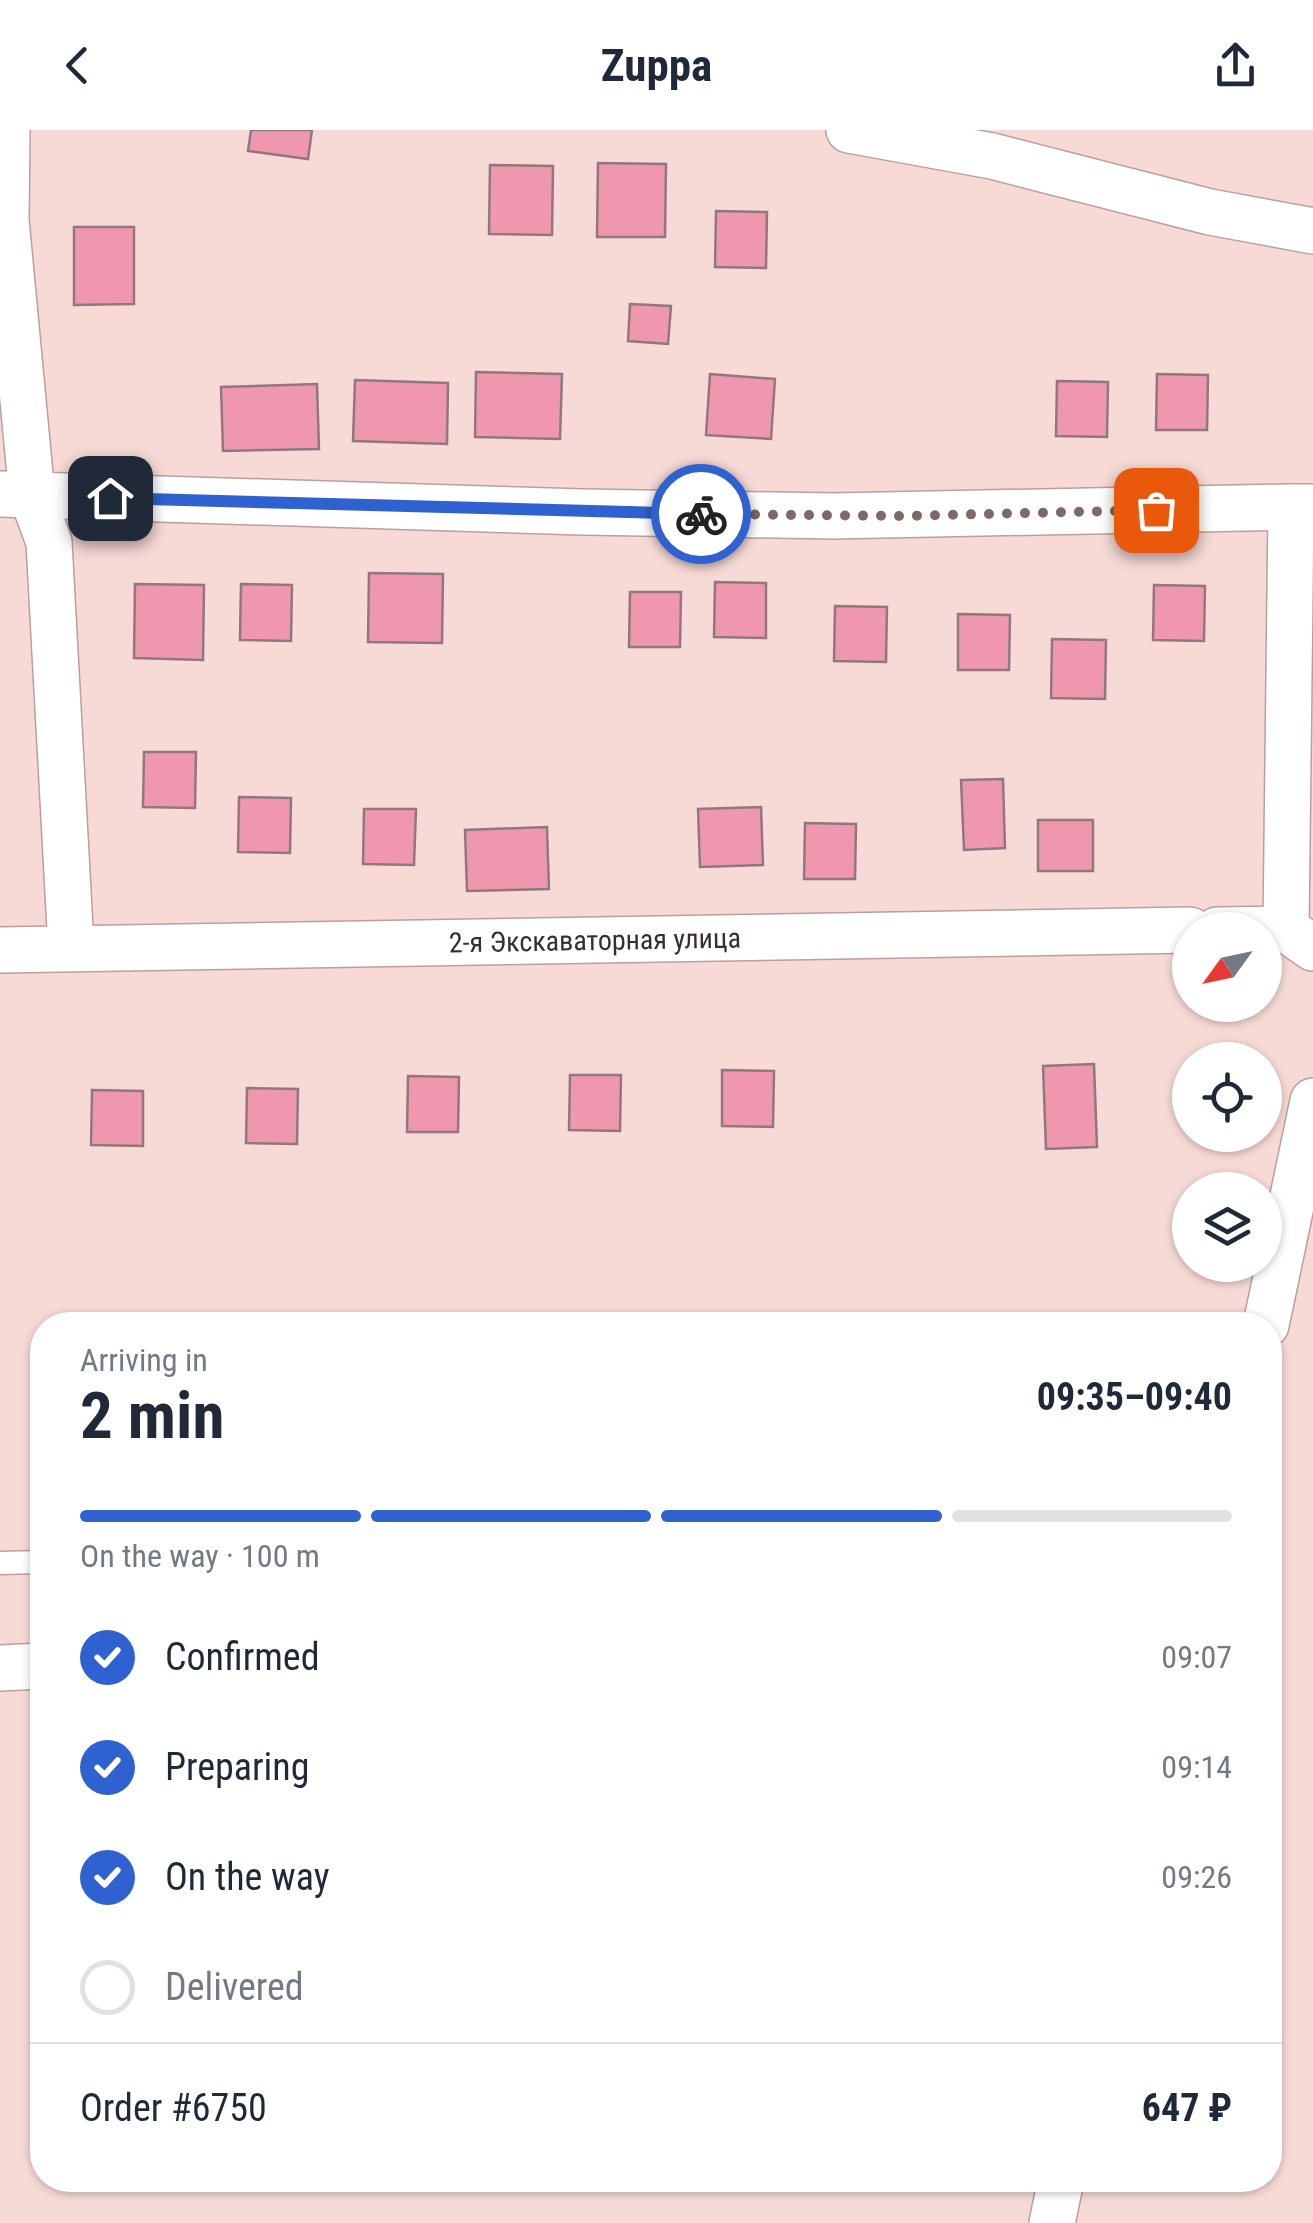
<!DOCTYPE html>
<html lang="en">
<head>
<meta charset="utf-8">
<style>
  body { margin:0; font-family:"Roboto Condensed",sans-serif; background:#f2f2f3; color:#1f2937; height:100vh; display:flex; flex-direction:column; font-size:38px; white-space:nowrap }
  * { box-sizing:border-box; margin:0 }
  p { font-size:32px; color:#747a83 }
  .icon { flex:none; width:55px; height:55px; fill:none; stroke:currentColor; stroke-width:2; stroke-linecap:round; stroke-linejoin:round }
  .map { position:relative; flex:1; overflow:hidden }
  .side { position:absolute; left:30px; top:1182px; width:1252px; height:880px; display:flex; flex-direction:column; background:#fff; border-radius:40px; box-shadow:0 2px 8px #0004 }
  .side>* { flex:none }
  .needle { width:65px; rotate:237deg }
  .fabs { position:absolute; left:1172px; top:782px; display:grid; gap:20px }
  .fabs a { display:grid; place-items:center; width:110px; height:110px; border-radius:50%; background:#fff; box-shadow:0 2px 8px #0004; font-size:50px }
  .pin { position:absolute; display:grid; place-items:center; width:85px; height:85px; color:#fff; margin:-42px; border-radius:20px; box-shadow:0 5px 15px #0006 }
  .courier { position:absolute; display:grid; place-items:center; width:100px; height:100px; margin:-50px; border:8px solid #3061d0; border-radius:50%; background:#fff; color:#222; box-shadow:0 2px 12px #0007 }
  .summary em { font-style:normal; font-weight:700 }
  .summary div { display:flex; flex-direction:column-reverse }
  .summary { display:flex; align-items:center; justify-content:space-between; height:170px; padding:0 50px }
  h1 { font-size:65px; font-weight:700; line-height:75px }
  .bar { display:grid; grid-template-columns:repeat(4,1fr); gap:15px 10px; align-content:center; height:120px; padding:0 50px }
  .bar i { height:12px; border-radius:8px; background:#e0e1e3 }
  .bar .current { background:#3061d0 }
  .bar p { grid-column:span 4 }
  .line { display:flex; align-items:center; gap:25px; padding:0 50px; border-top:2px solid #e0e1e3 }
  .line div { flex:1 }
  ol { padding:0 50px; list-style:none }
  li { display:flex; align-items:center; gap:30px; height:110px }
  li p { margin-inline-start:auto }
  li .icon { padding:10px; border-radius:50%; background:#3061d0; color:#fff; stroke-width:4 }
  li:last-child { color:#747a83 }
  li i { width:55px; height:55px; border:5px solid #e0e1e3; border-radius:50% }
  header { display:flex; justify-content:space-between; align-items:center; height:130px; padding:0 50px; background:#fff; font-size:45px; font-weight:700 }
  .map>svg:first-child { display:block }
  .building { fill:#ee97af; stroke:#91787e; stroke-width:2.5 }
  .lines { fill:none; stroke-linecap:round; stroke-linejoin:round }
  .service-casing { stroke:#bb9f9c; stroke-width:25 }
  .minor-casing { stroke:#bb9f9c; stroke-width:48 }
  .service { stroke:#fff; stroke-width:22 }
  .minor { stroke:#fff; stroke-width:45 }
  .done { stroke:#7c6a68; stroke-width:10; stroke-dasharray:0 18 }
  .route { stroke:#3061d0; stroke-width:12 }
  .labels { text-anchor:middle; stroke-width:8; stroke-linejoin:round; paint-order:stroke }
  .street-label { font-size:28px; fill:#392e2c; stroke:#fff }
</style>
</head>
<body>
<header><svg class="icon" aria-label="back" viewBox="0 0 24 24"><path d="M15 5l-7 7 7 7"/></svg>Zuppa<svg class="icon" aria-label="share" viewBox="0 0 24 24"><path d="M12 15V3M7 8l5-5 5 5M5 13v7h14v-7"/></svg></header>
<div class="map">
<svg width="1313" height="2093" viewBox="0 0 1313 2093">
  <rect width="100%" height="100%" fill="#f7dad6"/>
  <g class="building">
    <path d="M 251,0 L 312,0 L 308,29 L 248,21 Z"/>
    <path d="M 598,33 L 666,34 L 665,107 L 597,107 Z"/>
    <path d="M 490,35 L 553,36 L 552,105 L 489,104 Z"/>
    <path d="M 716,81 L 767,82 L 766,138 L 715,137 Z"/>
    <path d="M 74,97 L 134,97 L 134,174 L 74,175 Z"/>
    <path d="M 630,174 L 671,176 L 668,214 L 628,211 Z"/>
    <path d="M 476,242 L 562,244 L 560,309 L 475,307 Z"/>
    <path d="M 710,244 L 775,249 L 771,309 L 706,305 Z"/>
    <path d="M 1157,244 L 1208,245 L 1207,300 L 1156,300 Z"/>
    <path d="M 355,250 L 448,253 L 447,314 L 353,311 Z"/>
    <path d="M 1057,251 L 1108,252 L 1107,307 L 1056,306 Z"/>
    <path d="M 317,254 L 319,319 L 223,321 L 221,257 Z"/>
    <path d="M 369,443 L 443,444 L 442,513 L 368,512 Z"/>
    <path d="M 715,452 L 766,453 L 766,508 L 714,507 Z"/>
    <path d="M 135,454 L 204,455 L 203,530 L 134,528 Z"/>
    <path d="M 241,454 L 292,455 L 291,511 L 240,510 Z"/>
    <path d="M 1154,455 L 1205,456 L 1204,511 L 1153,510 Z"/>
    <path d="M 630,462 L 681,462 L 680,517 L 629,517 Z"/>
    <path d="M 835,476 L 887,477 L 886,532 L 834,531 Z"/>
    <path d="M 958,484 L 1010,485 L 1009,540 L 958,540 Z"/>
    <path d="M 1052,509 L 1106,510 L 1105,569 L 1051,568 Z"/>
    <path d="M 144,622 L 196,622 L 195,678 L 143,677 Z"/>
    <path d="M 1003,649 L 1005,718 L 964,720 L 961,650 Z"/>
    <path d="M 239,667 L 291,668 L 290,723 L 238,722 Z"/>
    <path d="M 761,677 L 763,735 L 700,737 L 698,679 Z"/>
    <path d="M 364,679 L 416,679 L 414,735 L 363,734 Z"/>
    <rect x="1038" y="690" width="55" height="51"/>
    <path d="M 805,693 L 856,694 L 855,749 L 804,749 Z"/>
    <path d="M 547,697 L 549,759 L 467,761 L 465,700 Z"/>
    <path d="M 1094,934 L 1097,1017 L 1046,1019 L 1043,936 Z"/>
    <path d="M 722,940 L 774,941 L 773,997 L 722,996 Z"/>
    <path d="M 570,945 L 621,945 L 620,1001 L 569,1000 Z"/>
    <path d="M 408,946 L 459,947 L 458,1002 L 407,1002 Z"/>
    <path d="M 247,958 L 298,959 L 297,1014 L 246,1013 Z"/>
    <path d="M 92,960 L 143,961 L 143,1016 L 91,1015 Z"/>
  </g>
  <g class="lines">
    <g class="service-casing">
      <path id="service" d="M 0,1433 L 42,1432"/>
    </g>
    <g class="minor-casing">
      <g id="minor">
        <path d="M 7,0 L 6,90 L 32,366 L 49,412 L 71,817"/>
        <path d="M 849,0 L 992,26 L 1210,82 L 1313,101"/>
        <path d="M 0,364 L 583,382 L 833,386 L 1291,377"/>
        <path d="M 1286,799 L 1291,377 L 1313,377"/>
        <path d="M 1217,800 L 1286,799 L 1313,818"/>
        <path id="s1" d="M 0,820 L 1190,800"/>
        <path d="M 1266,1195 L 1313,971"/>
        <path d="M 0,1538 L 42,1536"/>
        <path d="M 1052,2093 L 1061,2050"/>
      </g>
    </g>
    <use href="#service" class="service"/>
    <use href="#minor" class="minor"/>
  </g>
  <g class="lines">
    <path class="done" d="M 701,384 L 902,386 L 1156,380"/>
    <path class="route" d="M 110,368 L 701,384"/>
  </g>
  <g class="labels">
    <g class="street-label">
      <text dy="10" stroke="none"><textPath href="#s1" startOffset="595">2-я Экскаваторная улица</textPath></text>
    </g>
  </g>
</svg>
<div class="fabs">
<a><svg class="needle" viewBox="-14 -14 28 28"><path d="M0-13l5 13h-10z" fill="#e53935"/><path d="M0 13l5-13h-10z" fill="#747a83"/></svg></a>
<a><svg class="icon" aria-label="locate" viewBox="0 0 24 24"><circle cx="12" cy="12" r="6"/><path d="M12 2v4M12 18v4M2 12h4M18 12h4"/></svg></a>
<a><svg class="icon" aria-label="layers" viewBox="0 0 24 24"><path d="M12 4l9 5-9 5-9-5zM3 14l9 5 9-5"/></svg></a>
</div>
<div class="pin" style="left:1156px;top:380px;background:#ea580c"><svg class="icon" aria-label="bag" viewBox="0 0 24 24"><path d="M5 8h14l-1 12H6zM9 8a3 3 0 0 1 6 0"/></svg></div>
<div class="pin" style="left:110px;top:368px;background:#1f2937"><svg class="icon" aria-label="home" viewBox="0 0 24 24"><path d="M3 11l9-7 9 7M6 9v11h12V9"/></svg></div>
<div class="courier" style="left:701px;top:384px"><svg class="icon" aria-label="bike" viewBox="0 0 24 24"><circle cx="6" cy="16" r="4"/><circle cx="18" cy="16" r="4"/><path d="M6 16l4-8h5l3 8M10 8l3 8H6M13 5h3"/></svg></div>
<section class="side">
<div class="summary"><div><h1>2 min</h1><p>Arriving in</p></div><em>09:35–09:40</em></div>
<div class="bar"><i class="current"></i><i class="current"></i><i class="current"></i><i></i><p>On the way · 100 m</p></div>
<ol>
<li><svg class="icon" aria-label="check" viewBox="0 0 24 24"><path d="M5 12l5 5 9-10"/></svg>Confirmed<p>09:07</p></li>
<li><svg class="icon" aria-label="check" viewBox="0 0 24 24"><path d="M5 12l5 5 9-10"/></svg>Preparing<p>09:14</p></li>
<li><svg class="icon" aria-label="check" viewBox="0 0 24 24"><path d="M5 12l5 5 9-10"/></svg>On the way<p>09:26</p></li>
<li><i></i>Delivered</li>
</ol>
<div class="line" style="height:130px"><div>Order #6750</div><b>647 ₽</b></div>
</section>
</div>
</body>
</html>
